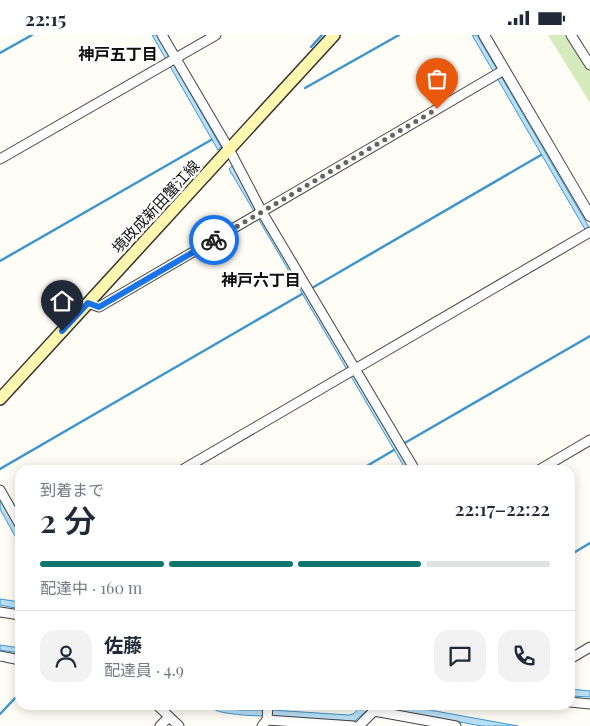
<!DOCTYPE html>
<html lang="ja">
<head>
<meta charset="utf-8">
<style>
  body { margin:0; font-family:"Playfair Display","Noto Sans JP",serif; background:#f2f2f3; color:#1f2937; height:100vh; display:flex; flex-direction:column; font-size:19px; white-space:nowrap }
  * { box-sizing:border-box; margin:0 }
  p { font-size:16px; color:#747a83 }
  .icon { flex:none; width:28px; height:28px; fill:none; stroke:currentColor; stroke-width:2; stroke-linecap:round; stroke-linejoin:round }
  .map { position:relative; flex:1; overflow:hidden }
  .side { position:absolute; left:15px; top:430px; width:560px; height:245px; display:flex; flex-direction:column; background:#fff; border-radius:15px; box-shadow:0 2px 12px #0003 }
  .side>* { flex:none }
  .pin { position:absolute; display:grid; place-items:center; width:42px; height:42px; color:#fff; margin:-51px -21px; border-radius:50% 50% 50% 0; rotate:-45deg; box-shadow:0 0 5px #0007 }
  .pin .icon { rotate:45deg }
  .courier { position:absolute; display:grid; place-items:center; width:50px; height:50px; margin:-25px; border:4px solid #1a73e8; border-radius:50%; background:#fff; color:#222; box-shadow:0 1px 6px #0007 }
  .headline em { font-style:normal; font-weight:600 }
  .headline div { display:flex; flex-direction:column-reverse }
  .headline { display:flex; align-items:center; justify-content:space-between; height:85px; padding:0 25px }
  h1 { font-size:32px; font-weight:600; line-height:38px }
  .bar { display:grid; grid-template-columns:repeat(4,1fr); gap:8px 5px; align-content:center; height:60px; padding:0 25px }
  .bar i { height:6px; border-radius:4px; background:#e0e1e3 }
  .bar .current { background:#0f766e }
  .bar p { grid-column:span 4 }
  .line { display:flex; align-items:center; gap:12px; padding:0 25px; border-top:1px solid #e0e1e3 }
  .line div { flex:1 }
  .round { display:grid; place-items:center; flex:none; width:52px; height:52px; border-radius:15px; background:#f2f2f3 }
  .status { display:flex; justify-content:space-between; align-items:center; height:35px; padding:0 25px; background:#fff; direction:ltr }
  .status svg { height:14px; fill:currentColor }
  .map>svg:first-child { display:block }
  .green { fill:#d5ebbd }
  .water { fill:#b9e0f7; stroke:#3f96cf }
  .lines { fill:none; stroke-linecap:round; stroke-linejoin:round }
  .stream { stroke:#3f96cf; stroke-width:2.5 }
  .minor-casing { stroke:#444; stroke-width:11 }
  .tertiary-casing { stroke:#444; stroke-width:12 }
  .secondary-casing { stroke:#333; stroke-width:14 }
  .minor { stroke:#fff; stroke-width:9 }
  .tertiary { stroke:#fff; stroke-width:10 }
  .secondary { stroke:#fff6b0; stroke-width:11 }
  .done { stroke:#646461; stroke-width:5; stroke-dasharray:0 9 }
  .route { stroke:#1a73e8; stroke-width:6 }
  .labels { text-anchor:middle; stroke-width:5; stroke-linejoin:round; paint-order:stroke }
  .street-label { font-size:15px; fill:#111; stroke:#fff }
  .neighbourhood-label { font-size:16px; font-weight:bold; fill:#111; stroke:#fff }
</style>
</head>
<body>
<div class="status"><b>22:15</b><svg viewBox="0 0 49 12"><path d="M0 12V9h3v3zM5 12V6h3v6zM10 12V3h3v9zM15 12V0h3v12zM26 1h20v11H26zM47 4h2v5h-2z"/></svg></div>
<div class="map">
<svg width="590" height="691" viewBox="0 0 590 691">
  <rect width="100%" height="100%" fill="#fffdf5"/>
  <path class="green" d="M 548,0 L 568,0 L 590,35 L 590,68 Z"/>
  <g class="water">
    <path d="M 152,0 L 157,0 L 221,112 L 218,115 Z"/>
    <path d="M 472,0 L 477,0 L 590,194 L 590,203 Z"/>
    <path d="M 233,130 L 410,435 L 406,435 L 229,134 Z"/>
    <path d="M 0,461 L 20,497 L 20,510 L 0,474 Z"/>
    <path d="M 0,564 L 20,567 L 20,574 L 0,570 Z"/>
    <path d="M 0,610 L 20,613 L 20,618 L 0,615 Z"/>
    <path d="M 570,654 L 590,656 L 590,662 L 570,661 Z"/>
    <path d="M 208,670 L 217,670 L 239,675 L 271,675 L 349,680 L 353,679 L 363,670 L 402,670 L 518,691 L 482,691 L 372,671 L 355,686 L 242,680 C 230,678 217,679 208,670 Z"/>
  </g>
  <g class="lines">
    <g class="stream">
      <path d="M 311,12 L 322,0"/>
      <path d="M 0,18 L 32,0"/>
      <path d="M 305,53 L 399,0"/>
      <path d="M 0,226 L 211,105"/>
      <path d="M 312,253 L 541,120"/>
      <path d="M 403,409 L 590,301"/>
      <path d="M 0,434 L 302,259"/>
      <path d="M 360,435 L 394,415"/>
      <path d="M 570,520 L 590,508"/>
      <path d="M 0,679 L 20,658"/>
    </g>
    <g class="minor-casing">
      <g id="minor">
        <path d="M 162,0 L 229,114 L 262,177 L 415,435"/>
        <path d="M 571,0 L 590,30"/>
        <path d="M 0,124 L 216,0"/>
        <path d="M 88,268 L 99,272 L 504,35"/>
        <path d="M 182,435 L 590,197"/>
        <path d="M 539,435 L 590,405"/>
        <path d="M 0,455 L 20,490"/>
        <path d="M 0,577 L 20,580"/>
        <path d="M 0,621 L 20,625"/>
        <path d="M 570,624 L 590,612"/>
        <path d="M 570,667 L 590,669"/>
        <path d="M 157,670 L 179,691"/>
        <path d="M 267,685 L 268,670"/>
        <path d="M 160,691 L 169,682"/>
        <path d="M 262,691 L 267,685 L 353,691"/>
        <path d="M 359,691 L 374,676 L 456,691"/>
      </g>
    </g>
    <g class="tertiary-casing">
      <path id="tertiary" d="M 484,0 L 590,181"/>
    </g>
    <g class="secondary-casing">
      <path id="secondary" d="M 0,364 L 334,0"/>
    </g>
    <use href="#minor" class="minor"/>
    <use href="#tertiary" class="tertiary"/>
    <use href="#secondary" class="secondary"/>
  </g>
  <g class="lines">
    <path class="done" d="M 214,205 L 437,74"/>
    <path class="route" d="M 62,296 L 88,268 L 99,272 L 214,205"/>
  </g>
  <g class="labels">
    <g class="street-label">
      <text transform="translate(156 172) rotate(-47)" y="5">境政成新田蟹江線</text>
    </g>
    <g class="neighbourhood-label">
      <text x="118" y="25">神戸五丁目</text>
      <text x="261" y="251">神戸六丁目</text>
    </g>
  </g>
</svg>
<div class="pin" style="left:437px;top:74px;background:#ea580c"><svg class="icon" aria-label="bag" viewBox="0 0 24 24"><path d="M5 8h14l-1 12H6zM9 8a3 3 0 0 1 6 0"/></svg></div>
<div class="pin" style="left:62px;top:296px;background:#1f2937"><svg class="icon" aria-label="home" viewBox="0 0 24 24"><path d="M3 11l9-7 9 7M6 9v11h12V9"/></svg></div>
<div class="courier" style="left:214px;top:205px"><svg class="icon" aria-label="bike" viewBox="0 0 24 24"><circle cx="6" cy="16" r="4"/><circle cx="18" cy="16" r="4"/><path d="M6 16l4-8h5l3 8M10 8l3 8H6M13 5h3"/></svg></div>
<section class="side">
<div class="headline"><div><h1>2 分</h1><p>到着まで</p></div><em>22:17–22:22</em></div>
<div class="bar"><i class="current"></i><i class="current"></i><i class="current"></i><i></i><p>配達中 · 160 m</p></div>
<div class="line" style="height:90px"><a class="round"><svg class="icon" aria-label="person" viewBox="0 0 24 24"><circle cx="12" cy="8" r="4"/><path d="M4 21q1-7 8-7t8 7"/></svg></a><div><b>佐藤</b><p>配達員 · 4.9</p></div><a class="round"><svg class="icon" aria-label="chat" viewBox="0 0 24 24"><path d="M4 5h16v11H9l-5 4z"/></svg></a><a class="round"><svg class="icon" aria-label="phone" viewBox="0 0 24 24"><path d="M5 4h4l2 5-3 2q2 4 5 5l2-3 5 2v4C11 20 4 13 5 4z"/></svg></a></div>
</section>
</div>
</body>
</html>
